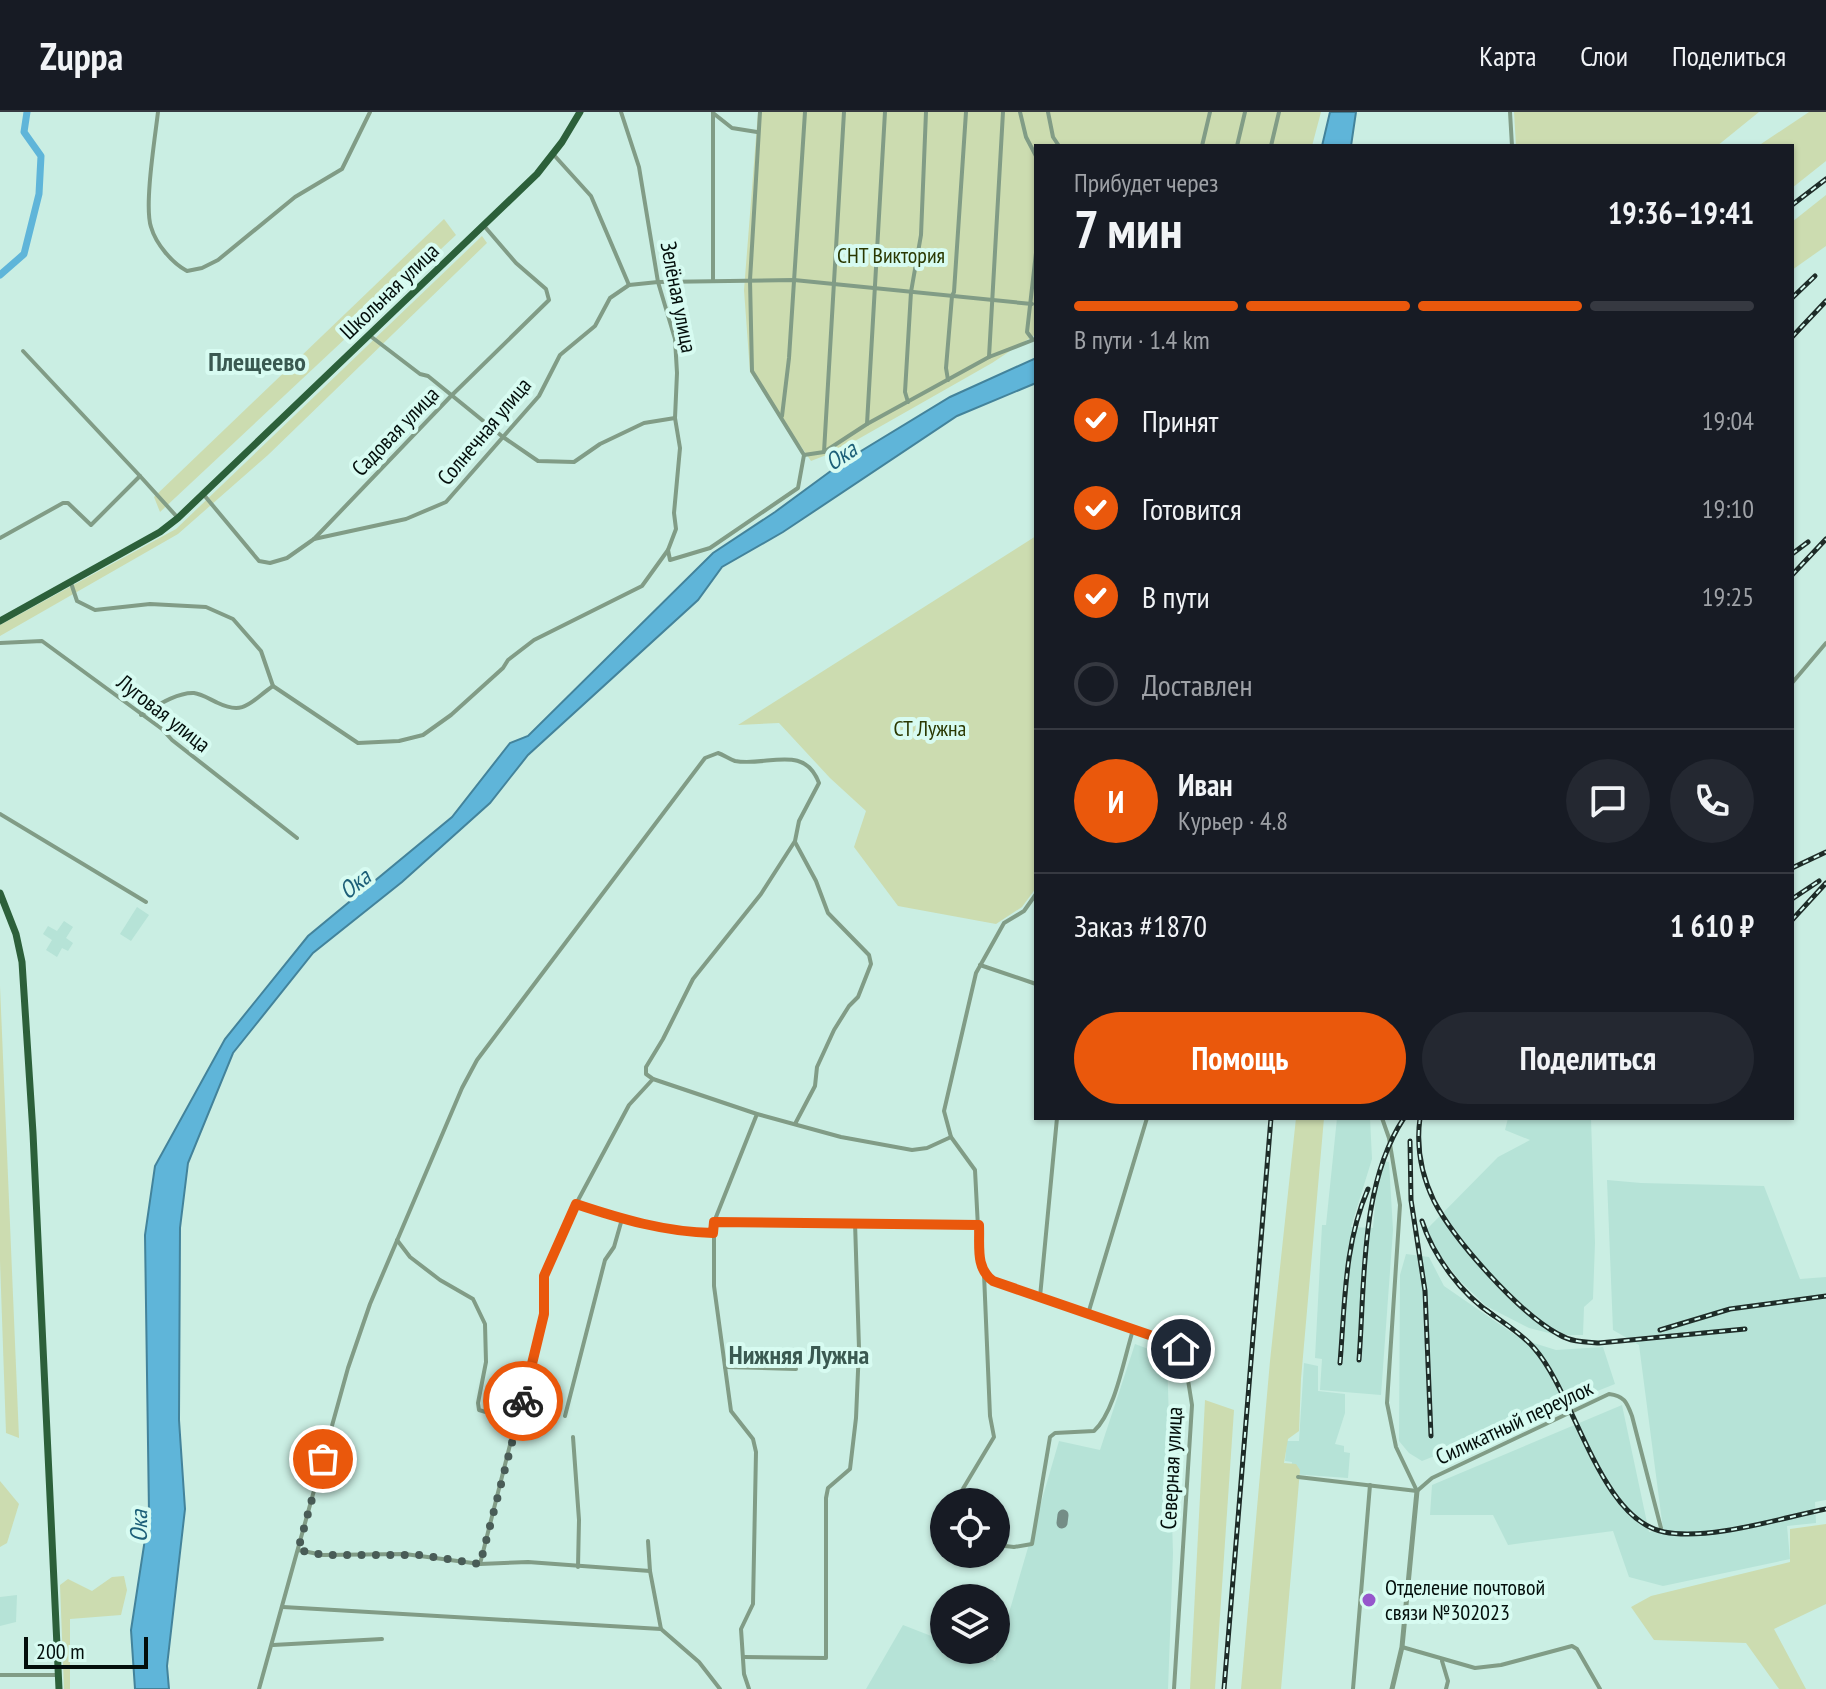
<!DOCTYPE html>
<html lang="ru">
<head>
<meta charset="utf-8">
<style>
  body { margin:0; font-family:"PT Sans Narrow",sans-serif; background:#242831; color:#f1f3f6; height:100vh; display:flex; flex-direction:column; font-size:30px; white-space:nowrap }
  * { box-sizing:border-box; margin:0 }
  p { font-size:26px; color:#9ea1a6 }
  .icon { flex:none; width:44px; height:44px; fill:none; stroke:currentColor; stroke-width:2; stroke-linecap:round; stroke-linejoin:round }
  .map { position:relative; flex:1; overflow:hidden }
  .sheet { position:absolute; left:1034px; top:32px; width:760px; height:976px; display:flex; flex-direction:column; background:#171b24; border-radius:0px; box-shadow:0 2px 6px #0004 }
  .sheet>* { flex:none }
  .tools { position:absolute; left:930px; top:1376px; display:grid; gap:16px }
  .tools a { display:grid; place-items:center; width:80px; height:80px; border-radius:50%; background:#171b24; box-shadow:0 2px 6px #0004; font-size:40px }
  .scale { position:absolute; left:24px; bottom:20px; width:124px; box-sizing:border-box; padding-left:8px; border:4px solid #030e0b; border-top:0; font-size:22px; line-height:28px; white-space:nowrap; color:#030e0b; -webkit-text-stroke:6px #d7fbf1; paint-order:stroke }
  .pin { position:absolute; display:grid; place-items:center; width:68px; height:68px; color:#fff; margin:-34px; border:4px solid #fff; border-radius:50%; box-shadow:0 2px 8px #0007 }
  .courier { position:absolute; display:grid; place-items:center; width:80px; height:80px; margin:-40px; border:6px solid #ea580c; border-radius:50%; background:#fff; color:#222; box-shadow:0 2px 10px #0007 }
  .summary em { font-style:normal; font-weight:700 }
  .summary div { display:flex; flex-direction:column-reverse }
  .summary { display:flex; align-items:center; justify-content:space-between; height:136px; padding:0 40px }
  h1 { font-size:52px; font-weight:700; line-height:60px }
  .bar { display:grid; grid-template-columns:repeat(4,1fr); gap:12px 8px; align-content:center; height:96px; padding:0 40px }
  .bar i { height:10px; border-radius:6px; background:#363941 }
  .bar .active { background:#ea580c }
  .bar p { grid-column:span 4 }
  .line { display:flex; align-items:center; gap:20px; padding:0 40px; border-top:2px solid #363941 }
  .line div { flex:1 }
  .round { display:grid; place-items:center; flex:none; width:84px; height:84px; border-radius:42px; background:#242831 }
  ol { padding:0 40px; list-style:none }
  li { display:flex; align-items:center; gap:24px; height:88px }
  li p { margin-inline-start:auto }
  li .icon { padding:8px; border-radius:50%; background:#ea580c; color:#fff; stroke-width:4 }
  li:last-child { color:#9ea1a6 }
  li i { width:44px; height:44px; border:4px solid #363941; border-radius:50% }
  .action { display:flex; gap:16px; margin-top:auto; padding:16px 40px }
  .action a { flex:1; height:92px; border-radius:48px; background:#ea580c; color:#fff; font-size:32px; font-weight:700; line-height:92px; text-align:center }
  .action a+a { background:#242831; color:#f1f3f6 }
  header { display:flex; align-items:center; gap:48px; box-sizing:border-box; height:112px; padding:0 40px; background:#171b24; border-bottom:2px solid #363941 }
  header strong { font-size:38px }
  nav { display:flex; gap:44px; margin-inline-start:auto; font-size:28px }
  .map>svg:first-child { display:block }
  .built { fill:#b6e3d7 }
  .green { fill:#ccdcb0 }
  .water { fill:#5fb5d9; stroke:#43839b; stroke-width:2 }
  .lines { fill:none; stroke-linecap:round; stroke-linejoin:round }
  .river { stroke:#5fb5d9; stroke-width:7 }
  .taxiway { stroke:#748d86; stroke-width:11 }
  .minor { stroke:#819c86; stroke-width:4 }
  .tertiary { stroke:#819c86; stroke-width:5 }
  .primary { stroke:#2c603a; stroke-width:7 }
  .rail-casing { stroke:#1e2c28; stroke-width:5 }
  .rail { stroke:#d7fbf1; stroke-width:2; stroke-dasharray:6; stroke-linecap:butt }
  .done { stroke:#495c57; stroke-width:8; stroke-dasharray:0 14.4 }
  .route { stroke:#ea580c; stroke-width:10 }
  .poi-dot { fill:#9656cc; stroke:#d7fbf1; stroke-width:3 }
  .labels { text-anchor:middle; stroke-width:8; stroke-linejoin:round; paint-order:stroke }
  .park-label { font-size:22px; fill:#2a3801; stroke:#d7fbf1 }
  .street-label { font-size:22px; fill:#030e0b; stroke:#d7fbf1 }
  .poi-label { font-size:22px; fill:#030e0b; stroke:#d7fbf1; text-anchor:start }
  .water-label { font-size:24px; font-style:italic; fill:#1c5f78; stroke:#d7fbf1 }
  .quarter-label { font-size:26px; font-weight:bold; fill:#3a5951; stroke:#d7fbf1 }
</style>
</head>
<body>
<header>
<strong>Zuppa</strong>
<nav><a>Карта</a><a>Слои</a><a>Поделиться</a></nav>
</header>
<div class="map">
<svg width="1826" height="1577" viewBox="0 0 1826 1577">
  <rect width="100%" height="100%" fill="#caeee3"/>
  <g class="built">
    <path d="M 137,795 L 149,803 L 131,829 L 120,822 Z"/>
    <path d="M 64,809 L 73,815 L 66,826 L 73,831 L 68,839 L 62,836 L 57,845 L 46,838 L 52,828 L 43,822 L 48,814 L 57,819 Z"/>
    <path d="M 1337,1006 L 1370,1006 L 1372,1047 L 1351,1115 L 1373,1116 L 1377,1071 L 1383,1049 L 1389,1050 L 1393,1118 L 1381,1283 L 1320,1278 L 1322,1247 L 1315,1246 L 1322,1113 L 1326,1113 Z"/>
    <path d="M 1508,1006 L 1591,1006 L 1595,1131 L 1593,1187 L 1584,1195 L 1583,1223 L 1557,1223 L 1529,1216 L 1486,1194 L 1460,1169 L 1439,1142 L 1427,1117 L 1498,1045 L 1530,1028 L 1505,1018 Z"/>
    <path d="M 1607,1068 L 1641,1071 L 1764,1074 L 1800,1167 L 1826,1165 L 1826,1388 L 1815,1390 L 1816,1411 L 1787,1414 L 1790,1447 L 1663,1474 L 1629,1465 L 1613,1419 L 1508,1433 L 1493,1403 L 1430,1403 L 1432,1373 L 1622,1293 L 1649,1420 L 1663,1417 L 1639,1233 L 1613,1218 Z"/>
    <path d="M 1406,1142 L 1429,1145 L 1444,1174 L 1521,1227 L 1556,1238 L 1603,1235 L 1615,1272 L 1422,1349 L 1409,1341 L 1399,1329 L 1400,1163 Z"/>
    <path d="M 1135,1232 L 1167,1244 L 1173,1441 L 1168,1577 L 866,1577 L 903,1513 L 944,1529 L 944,1538 L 966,1538 L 995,1549 L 1059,1329 L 1100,1338 Z"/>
    <path d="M 1304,1251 L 1318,1254 L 1318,1279 L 1345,1282 L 1345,1301 L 1335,1332 L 1344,1334 L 1344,1340 L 1350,1341 L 1348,1366 L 1291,1362 L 1292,1350 L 1285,1349 L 1287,1329 L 1299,1329 Z"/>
    <path d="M 17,1483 L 16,1510 L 0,1514 L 0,1485 Z"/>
  </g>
  <g class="green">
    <path d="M 758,0 L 1321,0 L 1312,34 L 1036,34 L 1036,222 L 992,251 L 839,338 L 811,349 L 750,260 L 744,178 Z"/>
    <path d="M 1514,0 L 1759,0 L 1717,34 L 1516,34 Z"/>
    <path d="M 1809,0 L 1826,0 L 1826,49 L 1792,76 L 1792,34 L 1758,34 Z"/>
    <path d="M 1826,83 L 1826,134 L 1792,158 L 1792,110 Z"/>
    <path d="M 444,107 L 456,123 L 160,400 L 154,385 Z"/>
    <path d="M 482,124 L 487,131 L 268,343 L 178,422 L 0,524 L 0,513 L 176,417 Z"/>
    <path d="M 1036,424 L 1036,776 L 1022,795 L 996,812 L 898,794 L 854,735 L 866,699 L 830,666 L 779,611 L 738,613 Z"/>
    <path d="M 0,874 L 19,1326 L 6,1321 L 0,1149 Z"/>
    <path d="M 1296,1006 L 1324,1006 L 1301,1267 L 1299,1319 L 1288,1327 L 1284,1351 L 1296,1352 L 1300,1358 L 1281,1577 L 1241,1577 L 1270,1249 Z"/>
    <path d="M 1205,1288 L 1234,1298 L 1215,1577 L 1190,1577 Z"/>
    <path d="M 0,1369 L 19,1392 L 7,1431 L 0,1435 Z"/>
    <path d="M 1826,1412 L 1826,1492 L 1774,1517 L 1806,1577 L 1779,1577 L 1746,1531 L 1654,1528 L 1631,1495 L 1651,1484 L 1790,1450 L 1790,1417 Z"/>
    <path d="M 124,1464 L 127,1478 L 121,1503 L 70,1507 L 70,1577 L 64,1577 L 60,1473 L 68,1467 L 92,1479 L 112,1465 Z"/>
  </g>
  <g class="water">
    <path d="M 1330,0 L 1356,0 L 1351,34 L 1322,34 Z"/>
    <path d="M 1036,246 L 1036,271 L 957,304 L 783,420 L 722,455 L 698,488 L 528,643 L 490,691 L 402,770 L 313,841 L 233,941 L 188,1051 L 180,1116 L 179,1308 L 185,1397 L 167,1554 L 169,1577 L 135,1577 L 131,1518 L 149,1401 L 145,1123 L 155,1054 L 225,927 L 308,824 L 452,705 L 510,631 L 528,624 L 713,441 L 775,400 L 843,350 L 950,285 Z"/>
  </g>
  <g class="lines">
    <path class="river" d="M 0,163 L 24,142 L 39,82 L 41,44 L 24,20 L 27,0"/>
    <path class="taxiway" d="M 1062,1411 L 1063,1403"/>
    <g class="minor">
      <path d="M 158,0 C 155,26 144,94 151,115 C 156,132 172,151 187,159 L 202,156 L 218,148 L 295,85 L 342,57 L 370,0"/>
      <path d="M 621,0 L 639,55 L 658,170 L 675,227 L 677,261 L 675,306 L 680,336 L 674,401 L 676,417 L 668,438 L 670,448 L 710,436 L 798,376 L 804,343 L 752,259 L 750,168 L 760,0"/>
      <path d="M 1020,0 L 1026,25 L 1036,44"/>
      <path d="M 1048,0 L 1053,25 L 1059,34"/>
      <path d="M 1510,0 L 1512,34"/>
      <path d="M 713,1 L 732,16 L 757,20"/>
      <path d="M 1202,34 L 1210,0"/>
      <path d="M 1237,34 L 1245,0"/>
      <path d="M 1271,34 L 1279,0"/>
      <path d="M 553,42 L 591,84 L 629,173"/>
      <path d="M 713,169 L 713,0"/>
      <path d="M 369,223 L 420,262 L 428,264 L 503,325 L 538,349 L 574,350 L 600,332 L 644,311 L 675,306"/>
      <path d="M 23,239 L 140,364"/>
      <path d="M 989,245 L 1003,0"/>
      <path d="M 948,268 L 946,256 L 952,184 L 954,180 L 966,0"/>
      <path d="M 908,290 L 905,280 L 911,180 L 921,123 L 926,0"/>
      <path d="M 782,304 L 789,246 L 805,0"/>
      <path d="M 867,312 L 885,0"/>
      <path d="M 824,340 L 844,0"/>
      <path d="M 804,343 L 824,340 L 867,312 L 989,245 L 1033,228 L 1027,220 L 1036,141"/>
      <path d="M 204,383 L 259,449 L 270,451 L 287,446 L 314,427 L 451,284 L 549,188 L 546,177 L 516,151 L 485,115"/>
      <path d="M 0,426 L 63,391 L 68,391 L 91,413 L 140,364 L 178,406"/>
      <path d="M 314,427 L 406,407 L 446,390 L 539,284 L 560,243 L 595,214 L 610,186 L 629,173 L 658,170 L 794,168 L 1032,192"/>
      <path d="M 71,471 L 77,489 L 95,498 L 150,492 L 206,495 L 233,507 L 261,539 L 273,574 L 358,631 L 399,629 L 423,623 L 451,603 L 503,556 L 508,548 L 534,528 L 642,474 L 668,438"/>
      <path d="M 0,531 L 42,529 L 162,617 L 172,628 L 297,726"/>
      <path d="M 1792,571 L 1826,531"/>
      <path d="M 141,603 C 155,595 177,580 194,581 C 202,582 211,588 218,591 C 245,604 251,589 273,574"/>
      <path d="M 0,702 L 146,790"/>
      <path d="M 1036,782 L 1024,799 L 1004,811 L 976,861 L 944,999 L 951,1025 L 975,1058 L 980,1154 L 984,1162 L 993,1169 L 1170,1230 L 1177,1233 L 1184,1243 L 1192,1293 L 1174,1577"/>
      <path d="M 980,853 L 1036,872"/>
      <path d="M 1382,1006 L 1389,1026 L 1400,1093 L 1387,1291 L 1396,1335 L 1417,1379"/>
      <path d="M 795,1012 L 815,974 L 817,955 L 834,918 L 849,894 L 858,885 L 871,852 L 869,843 L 828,801 L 816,769 L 795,730"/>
      <path d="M 576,1092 C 621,1107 665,1120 713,1121"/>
      <path d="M 714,1110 L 979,1113"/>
      <path d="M 397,1128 L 410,1145 L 440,1168 L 473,1187 L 485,1212 L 486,1250 L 478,1291 L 479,1298 L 516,1309 L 522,1298 L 523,1286 L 544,1202 L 544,1164 L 576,1092 L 629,993 L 653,967"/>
      <path d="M 1040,1185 L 1057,1006"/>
      <path d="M 1088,1202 L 1147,1006"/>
      <path d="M 725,1255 L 796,1257"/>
      <path d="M 565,1304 L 605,1148 L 614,1135 L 622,1107"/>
      <path d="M 573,1325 L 579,1408 L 578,1455"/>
      <path d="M 1298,1365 L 1417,1379"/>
      <path d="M 1417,1379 L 1432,1366 L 1609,1282 C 1625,1284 1627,1291 1632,1304 L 1661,1416"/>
      <path d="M 955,1390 L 994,1325 L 990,1304 L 984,1162"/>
      <path d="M 648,1429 L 650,1459 L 661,1517 L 699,1550 L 720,1577"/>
      <path d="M 996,1433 L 1014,1435 L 1032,1432 L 1050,1325 L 1055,1321 L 1094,1319 C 1115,1300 1124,1246 1133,1218"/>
      <path d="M 298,1438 L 323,1443 L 405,1442 L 480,1452 L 528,1450 L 650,1459"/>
      <path d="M 480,1452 L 516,1309"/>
      <path d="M 283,1495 L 661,1517"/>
      <path d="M 273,1533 L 382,1527"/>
      <path d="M 1402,1535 L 1475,1556 L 1501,1553 L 1572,1534 L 1577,1537 L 1600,1577"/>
      <path d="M 744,1545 L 826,1546 L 826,1386 L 828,1376 L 850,1357 L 856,1306 L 859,1236 L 855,1110"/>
      <path d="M 1442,1549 L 1448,1569 L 1446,1577"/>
      <path d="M 0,1563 L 57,1563"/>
      <path d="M 259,1577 L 348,1256 L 370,1192 L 462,976 L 477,948 L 705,646 L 718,641 C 724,643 729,647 735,649 C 767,655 804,631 819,671 L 799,709 L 795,729 L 761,782 L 693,867 L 663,927 L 646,955 L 646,962 L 653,967 L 757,1002 L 841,1025 L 912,1038 L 927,1036 L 951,1025"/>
      <path d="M 749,1577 L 744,1562 L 741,1517 L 753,1492 L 756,1340 L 753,1327 L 731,1299 L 714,1174 L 714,1110 L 757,1002"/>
      <path d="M 1353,1577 L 1370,1373"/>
    </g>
    <path class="tertiary" d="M 1392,1577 L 1402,1535 L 1417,1379"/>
    <g class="primary">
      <path d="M 0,509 L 160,420 L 178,406 L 537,62 L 562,30 L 580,0"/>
      <path d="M 0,781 L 16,822 L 22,850 L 33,1021 L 59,1577"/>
    </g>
    <g class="rail-casing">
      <g id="rail">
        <path d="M 1792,93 L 1826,67"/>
        <path d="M 1792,186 L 1815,164"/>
        <path d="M 1792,225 L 1826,189"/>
        <path d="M 1792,442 L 1808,430"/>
        <path d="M 1792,463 L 1826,427"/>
        <path d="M 1792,756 L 1826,740"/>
        <path d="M 1792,787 L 1819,769"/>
        <path d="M 1792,808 L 1826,771"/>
        <path d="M 1420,1006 C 1416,1035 1421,1062 1434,1089 C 1454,1128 1519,1201 1558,1222 C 1571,1230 1584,1230 1599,1231 L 1745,1217"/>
        <path d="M 1410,1029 L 1411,1088 L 1425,1179 L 1431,1324"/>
        <path d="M 1422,1109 C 1433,1144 1462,1183 1493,1203"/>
        <path d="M 1486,1198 C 1502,1210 1521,1221 1534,1236 C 1575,1282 1599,1407 1664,1420 C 1709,1429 1781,1406 1826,1397"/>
        <path d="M 1660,1218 L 1730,1197 L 1826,1184"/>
        <path d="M 1359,1248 C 1365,1170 1360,1072 1404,1006"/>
        <path d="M 1340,1251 C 1345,1192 1344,1132 1368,1077"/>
        <path d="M 1224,1577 L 1271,1006"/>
      </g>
    </g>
    <use href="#rail" class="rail"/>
  </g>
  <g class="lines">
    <path class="done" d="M 323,1347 L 298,1438 L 323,1443 L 421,1443 L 480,1452 L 523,1289"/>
    <path class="route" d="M 523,1289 L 544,1202 L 544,1164 L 576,1092 C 621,1107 665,1120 713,1121 L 714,1110 L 979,1113 C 980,1134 975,1156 993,1169 L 1170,1230 L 1181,1237"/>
  </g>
  <circle class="poi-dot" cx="1369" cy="1488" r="8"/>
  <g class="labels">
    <g class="park-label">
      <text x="891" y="151">СНТ Виктория</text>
      <text x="930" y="624">СТ Лужна</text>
    </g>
    <g class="street-label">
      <text transform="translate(389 179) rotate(-44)" y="8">Школьная улица</text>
      <text transform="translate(679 185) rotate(79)" y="8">Зелёная улица</text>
      <text transform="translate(395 319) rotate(-46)" y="8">Садовая улица</text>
      <text transform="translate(484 319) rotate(-50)" y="8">Солнечная улица</text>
      <text transform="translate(164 601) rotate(38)" y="8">Луговая улица</text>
      <text transform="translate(1514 1310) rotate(-25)" y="8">Силикатный переулок</text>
      <text transform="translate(1171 1356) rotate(-87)" y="8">Северная улица</text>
    </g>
    <g class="poi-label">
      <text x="1385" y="1483">Отделение почтовой<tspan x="1385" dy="25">связи №302023</tspan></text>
    </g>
    <g class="water-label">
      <text transform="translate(841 344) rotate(-34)" y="8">Ока</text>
      <text transform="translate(355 772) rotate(-39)" y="8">Ока</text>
      <text transform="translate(139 1414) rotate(-89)" y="8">Ока</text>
    </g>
    <g class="quarter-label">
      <text x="257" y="259">Плещеево</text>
      <text x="799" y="1252">Нижняя Лужна</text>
    </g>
  </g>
</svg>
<div class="tools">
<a><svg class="icon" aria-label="locate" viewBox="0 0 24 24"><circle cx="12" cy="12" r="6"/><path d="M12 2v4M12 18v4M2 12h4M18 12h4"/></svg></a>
<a><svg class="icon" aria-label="layers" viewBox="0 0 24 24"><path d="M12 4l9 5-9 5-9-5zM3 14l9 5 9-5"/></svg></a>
</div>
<div class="scale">200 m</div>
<div class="pin" style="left:323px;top:1347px;background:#ea580c"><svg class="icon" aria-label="bag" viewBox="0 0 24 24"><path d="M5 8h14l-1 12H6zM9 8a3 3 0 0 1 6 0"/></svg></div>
<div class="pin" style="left:1181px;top:1237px;background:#1f2937"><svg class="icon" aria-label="home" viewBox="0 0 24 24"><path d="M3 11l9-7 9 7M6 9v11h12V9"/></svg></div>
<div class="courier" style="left:523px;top:1289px"><svg class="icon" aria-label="bike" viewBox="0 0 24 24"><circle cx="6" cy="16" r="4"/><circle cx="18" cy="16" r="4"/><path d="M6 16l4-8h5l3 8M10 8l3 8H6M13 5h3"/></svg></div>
<section class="sheet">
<div class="summary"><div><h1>7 мин</h1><p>Прибудет через</p></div><em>19:36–19:41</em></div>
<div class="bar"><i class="active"></i><i class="active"></i><i class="active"></i><i></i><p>В пути · 1.4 km</p></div>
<ol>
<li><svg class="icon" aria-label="check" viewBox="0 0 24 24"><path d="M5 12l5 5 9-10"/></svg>Принят<p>19:04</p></li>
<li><svg class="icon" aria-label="check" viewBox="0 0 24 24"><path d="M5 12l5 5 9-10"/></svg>Готовится<p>19:10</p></li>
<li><svg class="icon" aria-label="check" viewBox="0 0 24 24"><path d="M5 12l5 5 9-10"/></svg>В пути<p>19:25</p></li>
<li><i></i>Доставлен</li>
</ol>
<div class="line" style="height:144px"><b class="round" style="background:#ea580c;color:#fff">И</b><div><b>Иван</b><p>Курьер · 4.8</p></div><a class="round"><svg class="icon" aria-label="chat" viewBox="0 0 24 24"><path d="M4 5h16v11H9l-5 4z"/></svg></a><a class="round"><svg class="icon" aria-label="phone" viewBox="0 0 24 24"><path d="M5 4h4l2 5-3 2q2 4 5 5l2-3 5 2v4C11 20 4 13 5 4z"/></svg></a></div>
<div class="line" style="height:104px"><div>Заказ #1870</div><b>1 610 ₽</b></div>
<div class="action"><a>Помощь</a><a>Поделиться</a></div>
</section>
</div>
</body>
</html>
